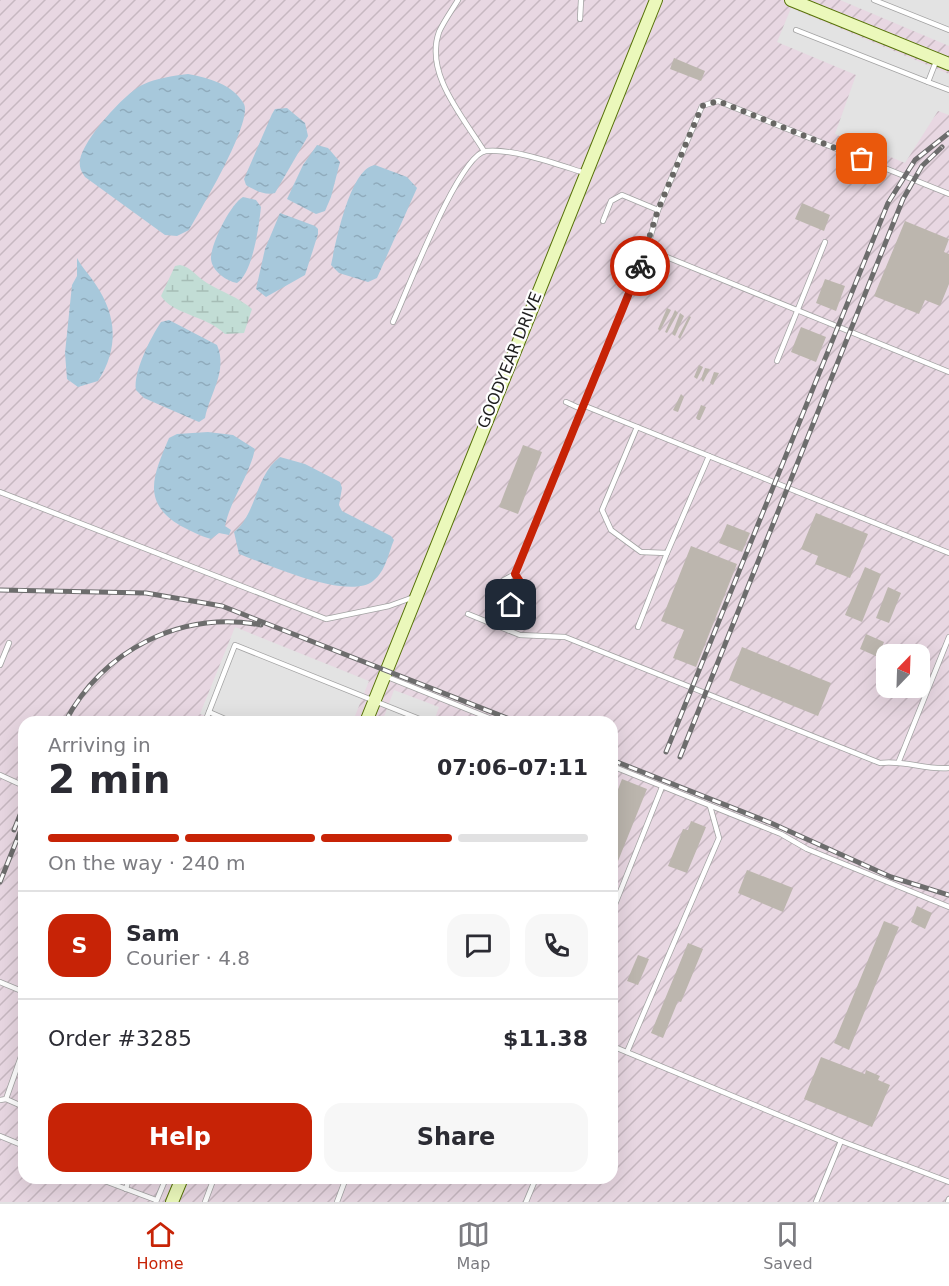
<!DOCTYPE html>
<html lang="en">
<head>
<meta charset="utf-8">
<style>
  body { margin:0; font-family:"DejaVu Sans",sans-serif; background:#f7f7f7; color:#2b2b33; height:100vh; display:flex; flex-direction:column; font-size:22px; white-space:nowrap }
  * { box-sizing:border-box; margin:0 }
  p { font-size:20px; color:#7c7c81 }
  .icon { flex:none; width:33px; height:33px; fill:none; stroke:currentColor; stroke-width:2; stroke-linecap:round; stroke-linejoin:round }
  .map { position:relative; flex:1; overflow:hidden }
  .drawer { position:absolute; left:18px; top:716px; width:600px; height:468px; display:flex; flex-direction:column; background:#fff; border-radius:18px; box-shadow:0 6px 24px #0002 }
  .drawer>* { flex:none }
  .needle { width:39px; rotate:23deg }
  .fabs { position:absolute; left:876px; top:644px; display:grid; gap:12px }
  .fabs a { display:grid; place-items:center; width:54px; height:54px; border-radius:12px; background:#fff; box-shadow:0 6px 24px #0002; font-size:30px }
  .pin { position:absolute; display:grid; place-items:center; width:51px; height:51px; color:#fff; margin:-26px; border-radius:12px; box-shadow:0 3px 9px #0006 }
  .courier { position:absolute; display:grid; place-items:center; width:60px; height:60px; margin:-30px; border:4px solid #c72306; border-radius:50%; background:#fff; color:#222; box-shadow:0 2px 8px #0007 }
  .head em { font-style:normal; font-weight:700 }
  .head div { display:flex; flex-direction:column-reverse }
  .head { display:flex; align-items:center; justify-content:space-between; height:102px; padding:0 30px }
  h1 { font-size:39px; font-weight:700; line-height:45px }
  .bar { display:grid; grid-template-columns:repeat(4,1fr); gap:9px 6px; align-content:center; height:72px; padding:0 30px }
  .bar i { height:8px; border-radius:4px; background:#e1e1e2 }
  .bar .selected { background:#c72306 }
  .bar p { grid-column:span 4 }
  .line { display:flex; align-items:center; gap:15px; padding:0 30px; border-top:2px solid #e1e1e2 }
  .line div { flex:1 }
  .round { display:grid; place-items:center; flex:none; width:63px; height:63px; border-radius:18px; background:#f7f7f7 }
  .cta { display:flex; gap:12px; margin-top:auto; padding:12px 30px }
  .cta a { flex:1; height:69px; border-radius:18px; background:#c72306; color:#fff; font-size:24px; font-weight:700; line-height:69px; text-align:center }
  .cta a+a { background:#f7f7f7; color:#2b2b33 }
  .menu { display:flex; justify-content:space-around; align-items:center; height:84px; border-top:2px solid #e1e1e2; background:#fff; font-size:16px; color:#7c7c81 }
  .menu a { display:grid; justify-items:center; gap:3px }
  .menu .selected { color:#c72306 }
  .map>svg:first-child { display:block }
  .industrial { fill:url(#industrial-furrows); fill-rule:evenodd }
  .wetland { fill:url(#wetland-marsh) }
  .parking { fill:#e3e3e3 }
  .water { fill:url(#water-ripples) }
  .building { fill:#bcb6ae }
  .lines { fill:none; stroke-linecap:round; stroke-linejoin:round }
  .lane-casing { stroke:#a3a3a3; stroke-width:6 }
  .secondary-casing { stroke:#577308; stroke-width:14 }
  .lane { stroke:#fff; stroke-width:4.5 }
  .secondary { stroke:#ebf8bb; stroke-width:12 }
  .rail-casing { stroke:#6d6d6d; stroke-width:5 }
  .rail { stroke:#fff; stroke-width:3; stroke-dasharray:9; stroke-linecap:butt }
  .done { stroke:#686764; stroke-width:6; stroke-dasharray:0 10.8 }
  .route { stroke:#c72306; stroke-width:8 }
  .labels { text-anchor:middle; stroke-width:4.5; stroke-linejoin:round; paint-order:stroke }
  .street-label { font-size:16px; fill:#1f1f1f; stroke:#fff }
</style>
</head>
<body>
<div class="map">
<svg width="949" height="1202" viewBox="0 0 949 1202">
  <defs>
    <pattern id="industrial-furrows" width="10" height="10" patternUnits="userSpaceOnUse" patternTransform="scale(1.5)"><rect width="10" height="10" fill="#e8d7e2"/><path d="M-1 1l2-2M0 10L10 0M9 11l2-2" fill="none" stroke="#c7b8c1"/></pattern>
    <pattern id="wetland-marsh" width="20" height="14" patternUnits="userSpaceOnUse" patternTransform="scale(1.5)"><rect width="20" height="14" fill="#c2ddd5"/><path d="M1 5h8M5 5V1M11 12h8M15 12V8" fill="none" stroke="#a6bdb6"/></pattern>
    <pattern id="water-ripples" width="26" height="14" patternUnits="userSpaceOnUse" patternTransform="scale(1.5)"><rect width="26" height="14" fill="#a7c8db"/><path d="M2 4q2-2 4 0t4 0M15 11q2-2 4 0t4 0" fill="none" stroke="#8fabbc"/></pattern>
  </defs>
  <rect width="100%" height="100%" fill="#efede5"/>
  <path class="industrial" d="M 0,0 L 949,0 L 949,1202 L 0,1202 ZM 886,654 L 920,654 L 920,687 L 886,687 ZM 24,722 L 612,722 L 612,1178 L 24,1178 Z"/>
  <path class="wetland" d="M 180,265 C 191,267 197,277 207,283 C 222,292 238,297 252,309 L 244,333 L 225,334 C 207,316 172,314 161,296 L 175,266 Z"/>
  <g class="parking">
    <path d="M 840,0 L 949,0 L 949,46 Z"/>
    <path d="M 791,8 L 949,74 L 949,115 L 938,111 L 905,163 L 835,134 L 856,75 L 777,42 Z"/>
    <path d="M 235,627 L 369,681 L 353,721 L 219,721 L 200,714 Z"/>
    <path d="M 394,690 L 439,707 L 434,721 L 382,722 Z"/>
  </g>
  <g class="water">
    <path d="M 188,74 C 208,78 233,84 244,104 C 253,122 200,211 189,230 L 177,236 L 165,235 L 85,177 C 81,171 79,167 80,160 C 83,140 124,94 142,85 C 157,78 172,76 188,74 Z"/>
    <path d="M 287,108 L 305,123 L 308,136 L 275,193 C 266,196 254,190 246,185 L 244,179 L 272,114 L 275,109 Z"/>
    <path d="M 317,145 L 328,148 L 340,162 L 331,197 L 325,211 L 316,214 L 287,199 L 303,165 Z"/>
    <path d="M 375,165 L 407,177 L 417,188 L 377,278 L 368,282 L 339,273 L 331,265 C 336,242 350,168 375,165 Z"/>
    <path d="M 243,197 L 256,200 L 261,207 C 259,225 253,273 237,283 C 226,281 212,271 211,259 C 210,245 231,203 243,197 Z"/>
    <path d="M 280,213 L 315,226 L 318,229 L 318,234 L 305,275 L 266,297 L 256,289 L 265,249 Z"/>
    <path d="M 77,258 C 82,268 90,275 96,285 C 117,316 119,349 98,381 L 78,387 L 67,379 L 65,353 L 72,285 L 77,276 Z"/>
    <path d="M 169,320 L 217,345 C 228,371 210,393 205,418 L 199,422 L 144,398 L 136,390 C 133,372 151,337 161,322 Z"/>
    <path d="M 208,432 L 233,435 L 255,449 C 249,477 231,498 225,526 L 231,530 L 229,535 L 219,533 L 211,539 C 200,536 191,531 181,526 C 140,502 154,474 169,438 L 177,434 Z"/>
    <path d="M 280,457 L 305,464 L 340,482 L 342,488 L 339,505 L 342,511 L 391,536 L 394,540 C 388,554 386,571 373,581 C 348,601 266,564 239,554 L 234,532 C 257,514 255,475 280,457 Z"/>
  </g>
  <g class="building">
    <path d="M 674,58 L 705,71 L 701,81 L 670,69 Z"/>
    <path d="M 802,203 L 830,215 L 824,231 L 795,219 Z"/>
    <path d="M 905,221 L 949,239 L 944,252 L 949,254 L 949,284 L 940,306 L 925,300 L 919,314 L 874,296 Z"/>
    <path d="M 825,279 L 845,286 L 836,311 L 816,303 Z"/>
    <path d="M 667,308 L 671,310 L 660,331 L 658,329 Z"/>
    <path d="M 675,310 L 678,313 L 667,333 L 665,332 Z"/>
    <path d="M 680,313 L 684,316 L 675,336 L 672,334 Z"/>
    <path d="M 689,316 L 691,317 L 680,339 L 678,337 Z"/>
    <path d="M 801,327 L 826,337 L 816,362 L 791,352 Z"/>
    <path d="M 699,365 L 703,367 L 697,379 L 694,377 Z"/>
    <path d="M 705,368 L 710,369 L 703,382 L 701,379 Z"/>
    <path d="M 714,372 L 719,373 L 713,385 L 710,383 Z"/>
    <path d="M 681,394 L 684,397 L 678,412 L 675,411 L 673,410 Z"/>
    <path d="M 701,405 L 706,407 L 700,420 L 698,420 L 696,418 Z"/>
    <path d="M 523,445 L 542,452 L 518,514 L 499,507 Z"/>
    <path d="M 816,513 L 868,534 L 850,578 L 815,564 L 818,556 L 801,549 Z"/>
    <path d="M 727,524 L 750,533 L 742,552 L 719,543 Z"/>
    <path d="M 691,546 L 737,564 L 696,667 L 673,658 L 684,630 L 661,621 Z"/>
    <path d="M 865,567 L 881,574 L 862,622 L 845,615 Z"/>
    <path d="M 888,587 L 901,593 L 889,623 L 876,618 Z"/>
    <path d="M 866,634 L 884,642 L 878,657 L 860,649 Z"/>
    <path d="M 742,647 L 831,683 L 818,716 L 729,680 Z"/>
    <path d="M 622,779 L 647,789 L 612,876 L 612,805 Z"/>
    <path d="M 691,821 L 706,827 L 687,873 L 668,866 L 683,829 L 688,830 Z"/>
    <path d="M 747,870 L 793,888 L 783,912 L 738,893 Z"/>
    <path d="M 917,906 L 932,913 L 925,929 L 911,922 Z"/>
    <path d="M 884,921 L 899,927 L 849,1050 L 834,1043 Z"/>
    <path d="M 688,943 L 703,949 L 681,1002 L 678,1001 L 663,1038 L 651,1033 Z"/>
    <path d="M 612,950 L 618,952 L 612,966 Z"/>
    <path d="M 638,955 L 649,959 L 638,985 L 627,981 Z"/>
    <path d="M 821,1057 L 865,1074 L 866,1070 L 880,1076 L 878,1080 L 890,1085 L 872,1127 L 804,1099 Z"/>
  </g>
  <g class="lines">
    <g class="lane-casing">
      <g id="lane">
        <path d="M 458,0 C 452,10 444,21 439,32 C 424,74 464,118 484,151"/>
        <path d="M 874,0 L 949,30"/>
        <path d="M 580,19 L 581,0"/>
        <path d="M 796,30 L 928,82 L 937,59"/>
        <path d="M 928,82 L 949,90"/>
        <path d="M 603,221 L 611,201 L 622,195 L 658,210"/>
        <path d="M 647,249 L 949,372"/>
        <path d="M 393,322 C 406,294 459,154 486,151 C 513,148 559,165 585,173"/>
        <path d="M 777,361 L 825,242"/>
        <path d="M 566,402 L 579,408 L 585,406 L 949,553"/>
        <path d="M 637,427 L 602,510 L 611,530 L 641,552 L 667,553 L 709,456"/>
        <path d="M 0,492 L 326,619 L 389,606 L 414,597"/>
        <path d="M 515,574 L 647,249 L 658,210 L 702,106 L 718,101 L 949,194"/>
        <path d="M 515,574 L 524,588 L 520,601 L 511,605 L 500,598 L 498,587 L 504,580 Z"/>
        <path d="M 468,614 L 520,635 L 565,637 L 880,763 C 907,760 922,770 949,768"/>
        <path d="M 638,627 L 667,553"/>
        <path d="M 0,665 L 9,643"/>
        <path d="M 385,676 L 499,722"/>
        <path d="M 209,712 L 232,722"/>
        <path d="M 205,722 L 235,645 L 427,722"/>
        <path d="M 899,761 L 949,637"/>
        <path d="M 612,766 L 781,834 L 807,849 L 949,907"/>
        <path d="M 0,775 L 24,786"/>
        <path d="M 612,912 L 662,787"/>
        <path d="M 0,982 L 24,992"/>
        <path d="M 612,1046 L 841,1141 L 949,1182"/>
        <path d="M 627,1052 L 719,838 L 710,806"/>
        <path d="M 6,1099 L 24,1107"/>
        <path d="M 0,1100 L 6,1099 L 24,1048"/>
        <path d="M 0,1136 L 24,1146"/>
        <path d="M 97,1178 L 156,1200"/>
        <path d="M 126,1189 L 129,1178"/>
        <path d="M 156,1202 L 166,1178"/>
        <path d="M 205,1202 L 214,1178"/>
        <path d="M 337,1202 L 346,1178"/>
        <path d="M 526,1202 L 536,1178"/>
        <path d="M 816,1202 L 841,1141"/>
        <path d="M 948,1202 L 949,1199"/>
      </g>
    </g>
    <g class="secondary-casing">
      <g id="secondary">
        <path d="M 791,0 L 949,64"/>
        <path d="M 366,722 L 656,0"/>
        <path d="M 172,1202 L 182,1178"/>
      </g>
    </g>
    <use href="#lane" class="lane"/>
    <use href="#secondary" class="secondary"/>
    <g class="rail-casing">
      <g id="rail">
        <path d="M 0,590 L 146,593 L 222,606 L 517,722"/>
        <path d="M 65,722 C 103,650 181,610 261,625"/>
        <path d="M 666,752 L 888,203 L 915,160 L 949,133"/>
        <path d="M 680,757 L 903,199 L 922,166 L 942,147"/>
        <path d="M 612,760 L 771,823 L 891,877 L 949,895"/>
        <path d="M 14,830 L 24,805"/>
        <path d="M 0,882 L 24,822"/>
      </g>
    </g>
    <use href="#rail" class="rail"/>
  </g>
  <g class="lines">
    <path class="done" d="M 640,266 L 658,210 L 702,106 L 718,101 L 862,159"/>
    <path class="route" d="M 511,605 L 520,601 L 524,588 L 515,574 L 640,266"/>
  </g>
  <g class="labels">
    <g class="street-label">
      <text transform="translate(509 360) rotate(-68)" y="6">GOODYEAR DRIVE</text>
    </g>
  </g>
</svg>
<div class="fabs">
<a><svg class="needle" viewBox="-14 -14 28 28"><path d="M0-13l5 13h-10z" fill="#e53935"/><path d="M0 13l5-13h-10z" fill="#7c7c81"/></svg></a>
</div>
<div class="pin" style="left:862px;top:159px;background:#ea580c"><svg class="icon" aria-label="bag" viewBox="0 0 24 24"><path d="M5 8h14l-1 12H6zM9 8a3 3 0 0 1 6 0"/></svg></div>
<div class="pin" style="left:511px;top:605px;background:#1f2937"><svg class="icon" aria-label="home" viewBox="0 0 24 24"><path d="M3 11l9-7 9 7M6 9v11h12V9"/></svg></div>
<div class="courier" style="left:640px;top:266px"><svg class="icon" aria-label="bike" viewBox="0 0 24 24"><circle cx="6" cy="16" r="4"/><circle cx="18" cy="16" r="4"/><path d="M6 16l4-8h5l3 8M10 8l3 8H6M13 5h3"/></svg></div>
<section class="drawer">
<div class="head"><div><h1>2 min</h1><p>Arriving in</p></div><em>07:06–07:11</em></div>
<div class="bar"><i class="selected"></i><i class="selected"></i><i class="selected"></i><i></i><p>On the way · 240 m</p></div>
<div class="line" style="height:108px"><b class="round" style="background:#c72306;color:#fff">S</b><div><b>Sam</b><p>Courier · 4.8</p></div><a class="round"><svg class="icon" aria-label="chat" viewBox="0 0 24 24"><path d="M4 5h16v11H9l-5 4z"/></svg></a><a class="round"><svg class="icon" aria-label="phone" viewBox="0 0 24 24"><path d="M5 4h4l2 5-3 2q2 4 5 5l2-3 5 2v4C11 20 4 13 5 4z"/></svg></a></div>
<div class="line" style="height:78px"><div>Order #3285</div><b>$11.38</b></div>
<div class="cta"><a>Help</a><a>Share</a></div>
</section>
</div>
<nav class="menu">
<a class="selected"><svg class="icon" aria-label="home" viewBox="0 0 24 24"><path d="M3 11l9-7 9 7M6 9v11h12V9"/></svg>Home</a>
<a><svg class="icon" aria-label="map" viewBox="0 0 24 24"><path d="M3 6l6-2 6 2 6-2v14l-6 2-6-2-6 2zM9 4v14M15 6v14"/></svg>Map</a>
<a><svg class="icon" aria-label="saved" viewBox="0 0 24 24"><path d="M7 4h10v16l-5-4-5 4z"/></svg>Saved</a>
</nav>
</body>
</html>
